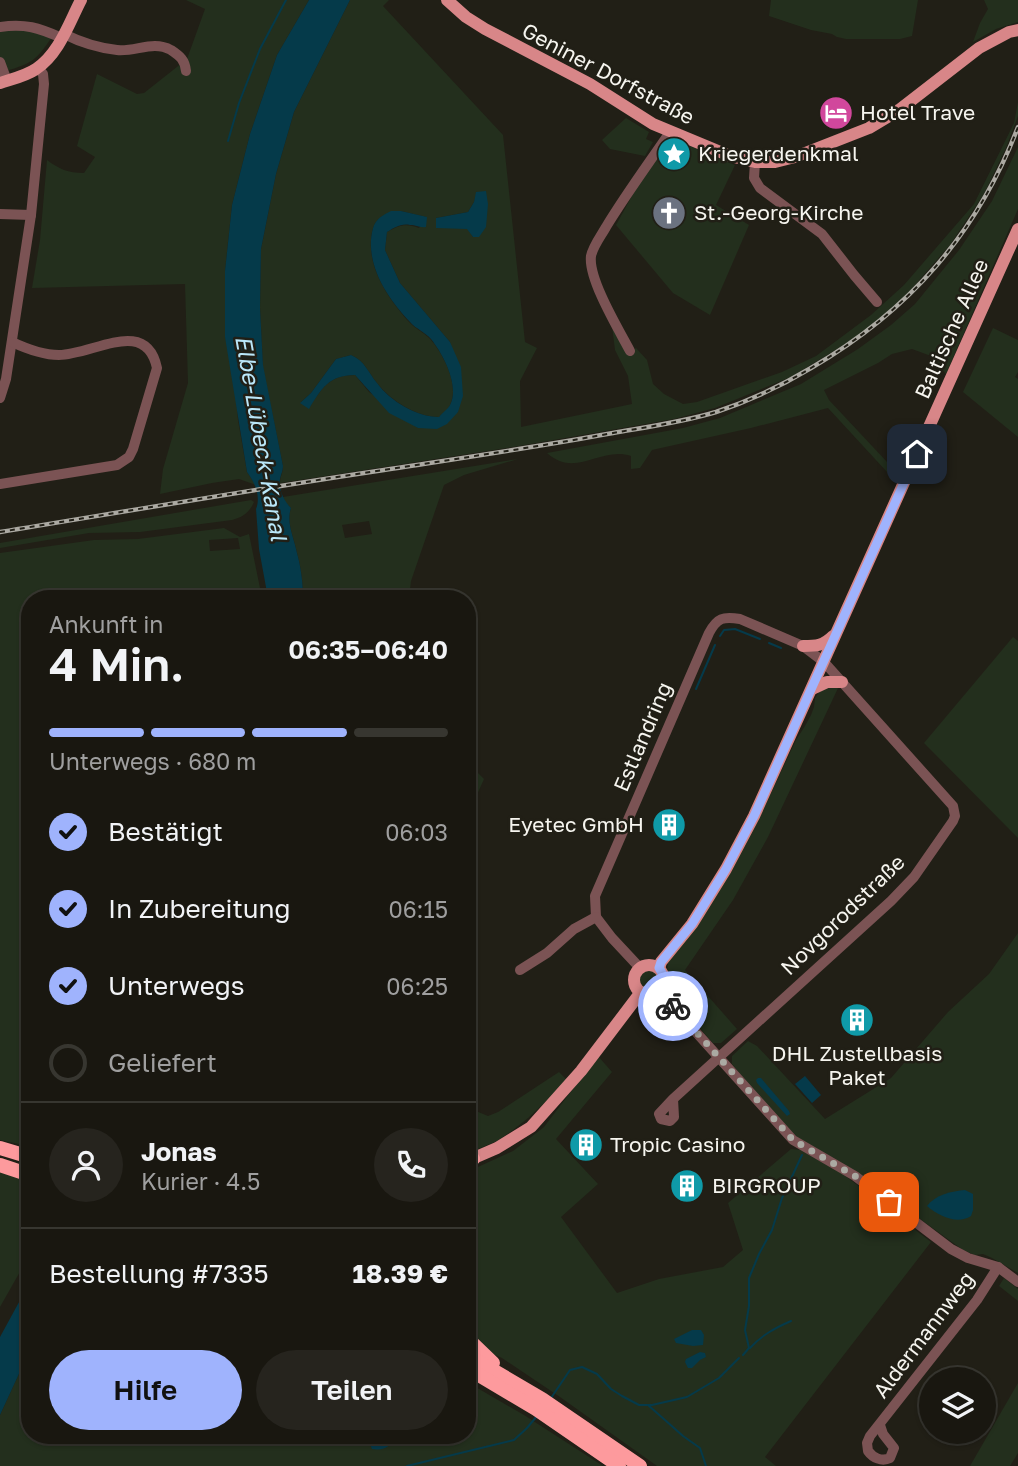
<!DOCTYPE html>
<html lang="de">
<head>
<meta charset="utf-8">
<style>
  body { margin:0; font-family:"Golos Text",sans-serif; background:#26241e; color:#f1f3f6; height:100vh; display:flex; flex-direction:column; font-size:26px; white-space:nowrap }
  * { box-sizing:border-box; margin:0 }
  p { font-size:23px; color:#9f9f9f }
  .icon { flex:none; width:38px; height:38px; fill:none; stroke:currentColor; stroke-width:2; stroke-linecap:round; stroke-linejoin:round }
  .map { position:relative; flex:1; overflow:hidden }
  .drawer { position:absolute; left:21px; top:590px; width:455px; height:854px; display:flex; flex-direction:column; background:#191710; border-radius:28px; box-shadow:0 2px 5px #0004,0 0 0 2px #373630 }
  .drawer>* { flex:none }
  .buttons { position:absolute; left:919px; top:1367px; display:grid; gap:14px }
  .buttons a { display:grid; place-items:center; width:77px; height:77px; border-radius:50%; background:#191710; box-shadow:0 2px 5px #0004,0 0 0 2px #373630; font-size:35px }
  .pin { position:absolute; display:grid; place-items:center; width:60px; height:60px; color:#fff; margin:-30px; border-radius:14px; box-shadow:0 4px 10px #0006 }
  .courier { position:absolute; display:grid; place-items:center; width:70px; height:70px; margin:-35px; border:5px solid #9fb3fd; border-radius:50%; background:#fff; color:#222; box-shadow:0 2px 9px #0007 }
  .headline em { font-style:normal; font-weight:600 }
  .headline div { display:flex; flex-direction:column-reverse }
  .headline { display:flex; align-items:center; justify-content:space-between; height:119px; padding:0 28px }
  h1 { font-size:46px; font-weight:600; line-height:52px }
  .bar { display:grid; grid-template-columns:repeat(4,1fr); gap:10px 7px; align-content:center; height:84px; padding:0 28px }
  .bar i { height:9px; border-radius:5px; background:#373630 }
  .bar .on { background:#9fb3fd }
  .bar p { grid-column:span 4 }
  .line { display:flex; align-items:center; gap:18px; padding:0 28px; border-top:2px solid #373630 }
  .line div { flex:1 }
  .round { display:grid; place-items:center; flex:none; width:74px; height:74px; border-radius:37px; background:#26241e }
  ol { padding:0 28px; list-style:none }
  li { display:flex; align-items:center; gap:21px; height:77px }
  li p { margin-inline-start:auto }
  li .icon { padding:7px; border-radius:50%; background:#9fb3fd; color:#111; stroke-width:4 }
  li:last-child { color:#9f9f9f }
  li i { width:38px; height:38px; border:4px solid #373630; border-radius:50% }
  .button { display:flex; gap:14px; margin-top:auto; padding:14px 28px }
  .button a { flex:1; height:80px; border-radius:42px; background:#9fb3fd; color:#111; font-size:28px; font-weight:600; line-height:80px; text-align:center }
  .button a+a { background:#26241e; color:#f1f3f6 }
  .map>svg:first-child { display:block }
  .green { fill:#232f1d; fill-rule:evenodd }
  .water { fill:#053a4a }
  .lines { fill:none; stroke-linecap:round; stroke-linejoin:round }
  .stream { stroke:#053a4a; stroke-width:2 }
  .minor { stroke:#7b5354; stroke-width:10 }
  .major { stroke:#d88688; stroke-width:12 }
  .highway { stroke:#fd9a9d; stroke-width:14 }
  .rail-casing { stroke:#aba9a2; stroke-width:4.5 }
  .rail { stroke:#211f16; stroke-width:2; stroke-dasharray:5; stroke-linecap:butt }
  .done { stroke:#abaaa3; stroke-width:7; stroke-dasharray:0 12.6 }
  .route { stroke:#9fb3fd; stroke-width:9 }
  .labels { text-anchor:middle; stroke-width:5; stroke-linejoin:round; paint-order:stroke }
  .street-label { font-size:21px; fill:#f6f5ef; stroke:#211f16 }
  .poi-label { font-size:21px; fill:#f6f5ef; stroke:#211f16; text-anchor:start }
  .water-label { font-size:23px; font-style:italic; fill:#bae7f9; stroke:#211f16 }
</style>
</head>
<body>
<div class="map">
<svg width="1018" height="1466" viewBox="0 0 1018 1466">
  <rect width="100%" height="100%" fill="#211f16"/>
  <g class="green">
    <path d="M 186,0 L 309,0 L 277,55 L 250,134 L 232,205 L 225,271 L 238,420 L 247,472 L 256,485 L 239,479 L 212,483 L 160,494 L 163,469 L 188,383 L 185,284 L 32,288 L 40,240 L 47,160 C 59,169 68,173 84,173 L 95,157 L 77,146 L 97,74 L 137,94 L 144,93 L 187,59 L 205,9 Z"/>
    <path d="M 350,0 L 389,0 L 383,6 L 503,135 L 525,342 L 537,348 L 520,381 L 521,427 L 632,404 L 628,376 L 615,350 L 612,326 L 628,353 L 636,348 L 647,360 L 653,384 L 664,394 L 683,404 L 697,402 L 782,372 L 816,356 L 871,315 L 904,285 L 974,204 L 1014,123 L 1018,102 L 1018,116 L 1006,148 L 984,194 L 950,245 L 908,293 L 878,321 L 860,335 L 791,377 L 715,408 L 674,419 L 519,446 L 280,483 C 280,477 283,473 283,466 L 263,368 L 260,308 L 261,249 L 276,174 L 294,112 ZM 477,192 L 473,237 L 468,229 L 436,218 L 468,212 L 474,202 ZM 401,211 L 426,217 L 419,228 C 406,223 399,225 387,232 L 385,250 L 400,283 L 450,342 L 458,412 L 418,428 L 369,392 L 355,375 C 329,375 322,388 309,408 L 301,402 L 311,393 L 336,359 L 351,355 C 365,361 368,372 377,383 C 391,401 417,417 439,417 C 443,413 449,409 450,405 C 460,385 443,354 431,340 C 425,333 416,329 410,323 C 390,301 369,271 371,241 C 373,217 380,216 401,211 Z"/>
    <path d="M 771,0 L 918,0 L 912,36 L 900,39 L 846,39 L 837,37 L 832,34 L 811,30 L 769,16 Z"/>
    <path d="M 984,0 L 1018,0 L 1018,22 L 996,29 L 973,42 L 980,23 L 988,9 Z"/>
    <path d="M 19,27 L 52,37 C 36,60 33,63 6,71 L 0,57 L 0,32 Z"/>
    <path d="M 626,118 L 649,132 L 646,139 L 653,142 L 645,156 L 610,149 L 602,140 Z"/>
    <path d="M 683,143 L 735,165 L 716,205 L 749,225 L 710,315 L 673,293 L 616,225 C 631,200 653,147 683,143 Z"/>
    <path d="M 1018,147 L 1018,209 L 946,374 L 931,356 L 912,349 L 892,354 L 878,363 L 824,390 L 829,400 L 902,478 L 899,485 L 828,408 L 751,428 L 652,450 L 640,468 L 631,469 L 631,456 C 600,446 576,479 547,453 L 683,428 L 720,418 L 801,384 L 858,349 L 891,325 L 915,304 L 959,250 L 992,201 Z"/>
    <path d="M 993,328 L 1018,340 L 1018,372 L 1015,377 L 1018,379 L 1018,437 L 963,392 Z"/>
    <path d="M 518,459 L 464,475 L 444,485 L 411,581 L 409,598 L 303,598 C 303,584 301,567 297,553 C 294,537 286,523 291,508 L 285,502 L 283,497 ZM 369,521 L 372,534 L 345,538 L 342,525 Z"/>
    <path d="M 251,500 L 254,502 C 249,513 243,517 232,520 L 140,532 L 89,533 L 0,548 L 0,543 Z"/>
    <path d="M 224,528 L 240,537 L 249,534 L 262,598 L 30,598 L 30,1136 L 24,1138 L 19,1144 L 0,1140 L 0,553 L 94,540 L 138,539 ZM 238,538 L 240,549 L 210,551 L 209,540 Z"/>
    <path d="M 1013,637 L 1018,641 L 1018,838 L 924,743 Z"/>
    <path d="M 823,686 L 839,686 L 768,837 L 733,900 L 685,970 L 737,1029 L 721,1043 L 713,1043 L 669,994 C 667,990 667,968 668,963 L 765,806 L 796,740 L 805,726 L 811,715 L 814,707 L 815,698 Z"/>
    <path d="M 467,762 L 484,779 L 467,817 Z"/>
    <path d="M 1018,933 L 1018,1273 L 992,1258 L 983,1254 L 975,1255 L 963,1250 L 844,1164 L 797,1137 L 752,1089 L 732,1064 L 732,1056 L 748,1041 L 757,1046 L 825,1119 L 891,1078 L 948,1012 L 989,974 Z"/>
    <circle cx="649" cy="979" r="11"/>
    <path d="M 598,1056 L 612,1072 L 556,1139 L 598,1184 L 561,1217 L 617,1293 L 659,1279 L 723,1267 L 743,1250 L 728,1203 L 791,1149 L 801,1150 L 843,1174 L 931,1242 L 765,1457 L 776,1466 L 657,1466 L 560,1397 L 502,1358 L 481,1349 L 467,1329 L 467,1172 L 513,1151 L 544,1127 Z"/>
    <path d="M 559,1072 L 568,1081 L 528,1118 L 513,1130 L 497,1141 L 473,1151 C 464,1139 466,1122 471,1109 L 488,1116 L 498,1112 Z"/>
    <path d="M 0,1171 L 30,1181 L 30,1254 L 0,1307 Z"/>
    <path d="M 1004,1278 L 1018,1289 L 1018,1301 L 999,1286 Z"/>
    <path d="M 30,1350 L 30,1435 L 467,1435 L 467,1382 L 524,1415 L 603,1466 L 0,1466 L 0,1415 Z"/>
    <path d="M 1018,1383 L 1018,1453 L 1010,1466 L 970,1466 Z"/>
  </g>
  <g class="water">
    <path d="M 309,0 L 350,0 L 294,112 L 276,174 L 261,249 L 260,308 L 263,365 L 283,466 C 283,471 281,474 280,479 C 278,489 284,501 291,508 C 286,523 294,537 297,553 C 301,567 303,584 303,598 L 268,598 L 259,549 L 256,509 C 261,496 255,483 247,472 L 225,337 L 225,271 L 232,205 L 250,134 L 277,55 Z"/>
    <path d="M 486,191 L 488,204 L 486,227 L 479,237 L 473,237 L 467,229 L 436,228 L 436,218 L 468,212 L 474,202 L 476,192 Z"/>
    <path d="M 391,211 L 401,211 L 427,217 L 426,227 C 419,228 417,225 410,225 C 401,223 394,228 387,232 L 385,250 L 400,283 L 450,342 L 461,367 L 463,396 L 458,412 L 447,424 L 437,429 L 418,428 L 389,413 L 355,375 C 329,375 321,389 309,409 L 300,403 L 311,393 L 336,359 L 351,355 C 365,361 368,372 377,383 C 390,401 417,417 439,417 C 442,413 448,409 450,405 C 460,386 443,354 431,339 C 425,332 416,329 410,322 C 390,301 369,271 371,240 C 373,223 375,219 391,211 Z"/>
    <path d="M 805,1076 L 821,1095 L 812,1103 L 795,1084 Z"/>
    <path d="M 758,1078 L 761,1078 L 789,1111 L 790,1114 L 787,1116 L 757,1083 L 756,1080 Z"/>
    <path d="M 965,1190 L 973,1194 L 973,1210 L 971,1216 C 957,1225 939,1216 927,1206 C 935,1195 952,1191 965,1190 Z"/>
    <path d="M 30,1282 L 30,1350 L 0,1415 L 0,1337 Z"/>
    <path d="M 692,1330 L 701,1330 L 704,1335 L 703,1345 L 693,1346 L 676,1343 L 674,1339 Z"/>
    <path d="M 700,1352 L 705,1353 L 706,1357 L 700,1360 L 692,1368 L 688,1368 L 685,1362 L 686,1359 Z"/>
    <path d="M 370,1435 L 398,1435 C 391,1446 385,1451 372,1449 L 368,1440 Z"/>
  </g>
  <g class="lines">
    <g class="stream">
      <path d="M 228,141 L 239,103 L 260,49 L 286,0"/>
      <path d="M 720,636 L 724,630 L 735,629 L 760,639"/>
      <path d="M 769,643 L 781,648"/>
      <path d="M 696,689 L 715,645"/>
      <path d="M 750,1348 C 762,1335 775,1328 791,1321"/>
      <path d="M 743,1355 L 749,1348 L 745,1330 L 749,1306 L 749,1278 L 759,1254 L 772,1230 L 782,1198 L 802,1155"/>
      <path d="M 551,1398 L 570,1370 L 582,1367 L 597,1374 L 611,1389 L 622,1396 L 639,1405 L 652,1405 L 687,1397 L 719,1378 L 739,1358"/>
      <path d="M 648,1405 L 683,1436 L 700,1448 L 706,1466"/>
      <path d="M 407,1466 L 514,1440 L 527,1428 L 537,1416"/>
    </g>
    <g class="minor">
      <path d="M 0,27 C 25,23 39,28 62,38"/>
      <path d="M 64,34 C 80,42 99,48 117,50 C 136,52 153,40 171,50 C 180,56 185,60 186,71"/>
      <path d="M 0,62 L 7,81"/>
      <path d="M 755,162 L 754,178 L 760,188 L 822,234 L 854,275 L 877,302"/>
      <path d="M 0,214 L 31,215"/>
      <path d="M 630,351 C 619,330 588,279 591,256 C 593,246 601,236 606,227 C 626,194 649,163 670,132"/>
      <path d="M 0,398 L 6,379 L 31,215 L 44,84 L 43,74 L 38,68"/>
      <path d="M 0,484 L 117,465 L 129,457 L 133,449 L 157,368 C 146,316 93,355 59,355 C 43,355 27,349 12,342"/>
      <path d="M 640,968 L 612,938 L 596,917 L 595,896 L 709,633 C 717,618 723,616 740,619 L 803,646 L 824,662 L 953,806 L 955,816 L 953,821 L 914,877 L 891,901 L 673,1099 L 659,1114 L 661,1119 L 670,1121 L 674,1117 L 673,1099"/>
      <path d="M 520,970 L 547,953 L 574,929 L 596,917"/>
      <path d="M 659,991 L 793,1140 L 855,1176 L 951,1249 L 968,1258 L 998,1267 L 1018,1282"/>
      <path d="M 880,1425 L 883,1434 L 894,1448 L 890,1458 C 882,1462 873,1458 868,1451 L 867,1443 L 870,1436 L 977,1300 L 998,1267"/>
    </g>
    <g class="major">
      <path d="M 447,0 L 466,17 L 485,29 L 590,84 L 653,124 L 730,156 L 755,162 L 775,162 L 795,157 L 869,128 L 899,110 L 979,48 L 1009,32 L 1018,30"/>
      <path d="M 0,83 C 12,79 26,76 36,69 C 59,54 69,23 81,0"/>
      <path d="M 803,646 C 816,646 823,646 833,636"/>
      <path d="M 812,689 L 827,682 L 842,682"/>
      <circle cx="649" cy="980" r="15"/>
      <path d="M 659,968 L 661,962 L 692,924 L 726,869 L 754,816 L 1018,229"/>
      <path d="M 467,1161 L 497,1148 L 531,1127 L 581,1071 L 641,992"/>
    </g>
    <g class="highway">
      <path d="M 0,1148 L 30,1157"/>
      <path d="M 467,1164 L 473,1159"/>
      <path d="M 0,1165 L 30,1175"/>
      <path d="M 467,1338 L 493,1363"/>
      <path d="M 467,1355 L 542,1399 L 640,1466"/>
      <path d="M 467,1368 L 536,1409 L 619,1466"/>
    </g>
    <g class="rail-casing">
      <path id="rail" d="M 0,532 C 128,511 256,489 384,470 C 461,458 537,447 613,433 C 647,427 683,422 716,412 C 749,401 781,386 811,368 C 909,311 977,234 1018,127"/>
    </g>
    <use href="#rail" class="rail"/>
  </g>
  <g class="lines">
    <path class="done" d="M 673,1006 L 793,1140 L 855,1176 L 889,1202"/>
    <path class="route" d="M 673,1006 L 659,990 C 665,983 665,976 659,968 L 661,962 L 692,924 L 726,869 L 754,816 L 917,454"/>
  </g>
  <defs>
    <g id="hotel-disc" transform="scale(1.75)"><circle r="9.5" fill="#d1479c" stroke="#211f16"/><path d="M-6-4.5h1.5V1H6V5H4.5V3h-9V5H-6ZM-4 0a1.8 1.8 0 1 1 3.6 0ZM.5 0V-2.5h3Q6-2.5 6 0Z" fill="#fff"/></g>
    <g id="sight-disc" transform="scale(1.75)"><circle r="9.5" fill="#0f9aa8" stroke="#211f16"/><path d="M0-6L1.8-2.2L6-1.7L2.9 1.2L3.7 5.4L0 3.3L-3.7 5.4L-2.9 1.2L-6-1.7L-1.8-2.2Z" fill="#fff"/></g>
    <g id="church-disc" transform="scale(1.75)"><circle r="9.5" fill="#6b7280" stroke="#211f16"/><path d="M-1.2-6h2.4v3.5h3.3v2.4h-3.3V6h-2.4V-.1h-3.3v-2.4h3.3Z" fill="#fff"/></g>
    <g id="building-disc" transform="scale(1.75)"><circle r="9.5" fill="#0f9aa8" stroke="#211f16"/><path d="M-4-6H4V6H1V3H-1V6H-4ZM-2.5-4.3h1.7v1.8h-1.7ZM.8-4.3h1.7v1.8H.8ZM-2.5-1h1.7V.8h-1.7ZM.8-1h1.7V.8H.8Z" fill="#fff"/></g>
  </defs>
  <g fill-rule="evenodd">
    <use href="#hotel-disc" x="836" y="113"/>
    <use href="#sight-disc" x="674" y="154"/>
    <use href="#church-disc" x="669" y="213"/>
    <use href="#building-disc" x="669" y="825"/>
    <use href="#building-disc" x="857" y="1020"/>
    <use href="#building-disc" x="586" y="1145"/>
    <use href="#building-disc" x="687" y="1186"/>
  </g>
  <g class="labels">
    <g class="street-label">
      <text transform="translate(608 74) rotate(28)" y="7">Geniner Dorfstraße</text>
      <text transform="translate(952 329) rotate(-66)" y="7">Baltische Allee</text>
      <text transform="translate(643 737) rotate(-67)" y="7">Estlandring</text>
      <text transform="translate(843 915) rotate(-44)" y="7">Novgorodstraße</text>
      <text transform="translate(924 1335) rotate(-53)" y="7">Aldermannweg</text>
    </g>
    <g class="poi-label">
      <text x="860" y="120">Hotel Trave</text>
      <text x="698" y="161">Kriegerdenkmal</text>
      <text x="694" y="220">St.-Georg-Kirche</text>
      <text x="644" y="832" text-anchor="end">Eyetec GmbH</text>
      <text x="857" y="1061" text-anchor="middle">DHL Zustellbasis<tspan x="857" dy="24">Paket</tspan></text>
      <text x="610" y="1152">Tropic Casino</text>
      <text x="712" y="1193">BIRGROUP</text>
    </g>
    <g class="water-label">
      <text transform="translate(261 438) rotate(80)" y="8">Elbe-Lübeck-Kanal</text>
    </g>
  </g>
</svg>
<div class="buttons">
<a><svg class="icon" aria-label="layers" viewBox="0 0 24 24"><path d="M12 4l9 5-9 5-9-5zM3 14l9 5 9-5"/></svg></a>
</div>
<div class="pin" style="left:889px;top:1202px;background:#ea580c"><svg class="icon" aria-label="bag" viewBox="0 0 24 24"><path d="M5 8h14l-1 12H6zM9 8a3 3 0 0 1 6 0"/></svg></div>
<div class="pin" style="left:917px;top:454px;background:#1f2937"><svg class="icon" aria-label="home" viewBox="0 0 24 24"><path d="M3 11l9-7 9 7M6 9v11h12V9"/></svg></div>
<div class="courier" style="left:673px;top:1006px"><svg class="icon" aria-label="bike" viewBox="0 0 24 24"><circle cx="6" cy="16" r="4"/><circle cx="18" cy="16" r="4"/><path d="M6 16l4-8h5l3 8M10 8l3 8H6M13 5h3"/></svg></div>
<section class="drawer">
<div class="headline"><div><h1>4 Min.</h1><p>Ankunft in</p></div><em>06:35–06:40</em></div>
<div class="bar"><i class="on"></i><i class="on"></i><i class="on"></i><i></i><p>Unterwegs · 680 m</p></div>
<ol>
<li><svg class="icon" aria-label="check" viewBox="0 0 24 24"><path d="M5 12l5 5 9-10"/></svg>Bestätigt<p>06:03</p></li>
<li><svg class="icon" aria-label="check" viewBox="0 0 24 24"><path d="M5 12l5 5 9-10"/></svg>In Zubereitung<p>06:15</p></li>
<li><svg class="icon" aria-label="check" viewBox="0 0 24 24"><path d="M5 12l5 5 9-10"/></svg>Unterwegs<p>06:25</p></li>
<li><i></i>Geliefert</li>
</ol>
<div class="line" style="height:126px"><a class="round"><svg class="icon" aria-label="person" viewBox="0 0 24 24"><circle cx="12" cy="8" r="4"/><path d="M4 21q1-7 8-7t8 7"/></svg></a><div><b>Jonas</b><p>Kurier · 4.5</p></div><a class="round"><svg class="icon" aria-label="phone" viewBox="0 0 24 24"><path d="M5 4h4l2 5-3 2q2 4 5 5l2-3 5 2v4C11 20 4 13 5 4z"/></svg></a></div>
<div class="line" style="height:91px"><div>Bestellung #7335</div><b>18.39 €</b></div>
<div class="button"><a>Hilfe</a><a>Teilen</a></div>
</section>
</div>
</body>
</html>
